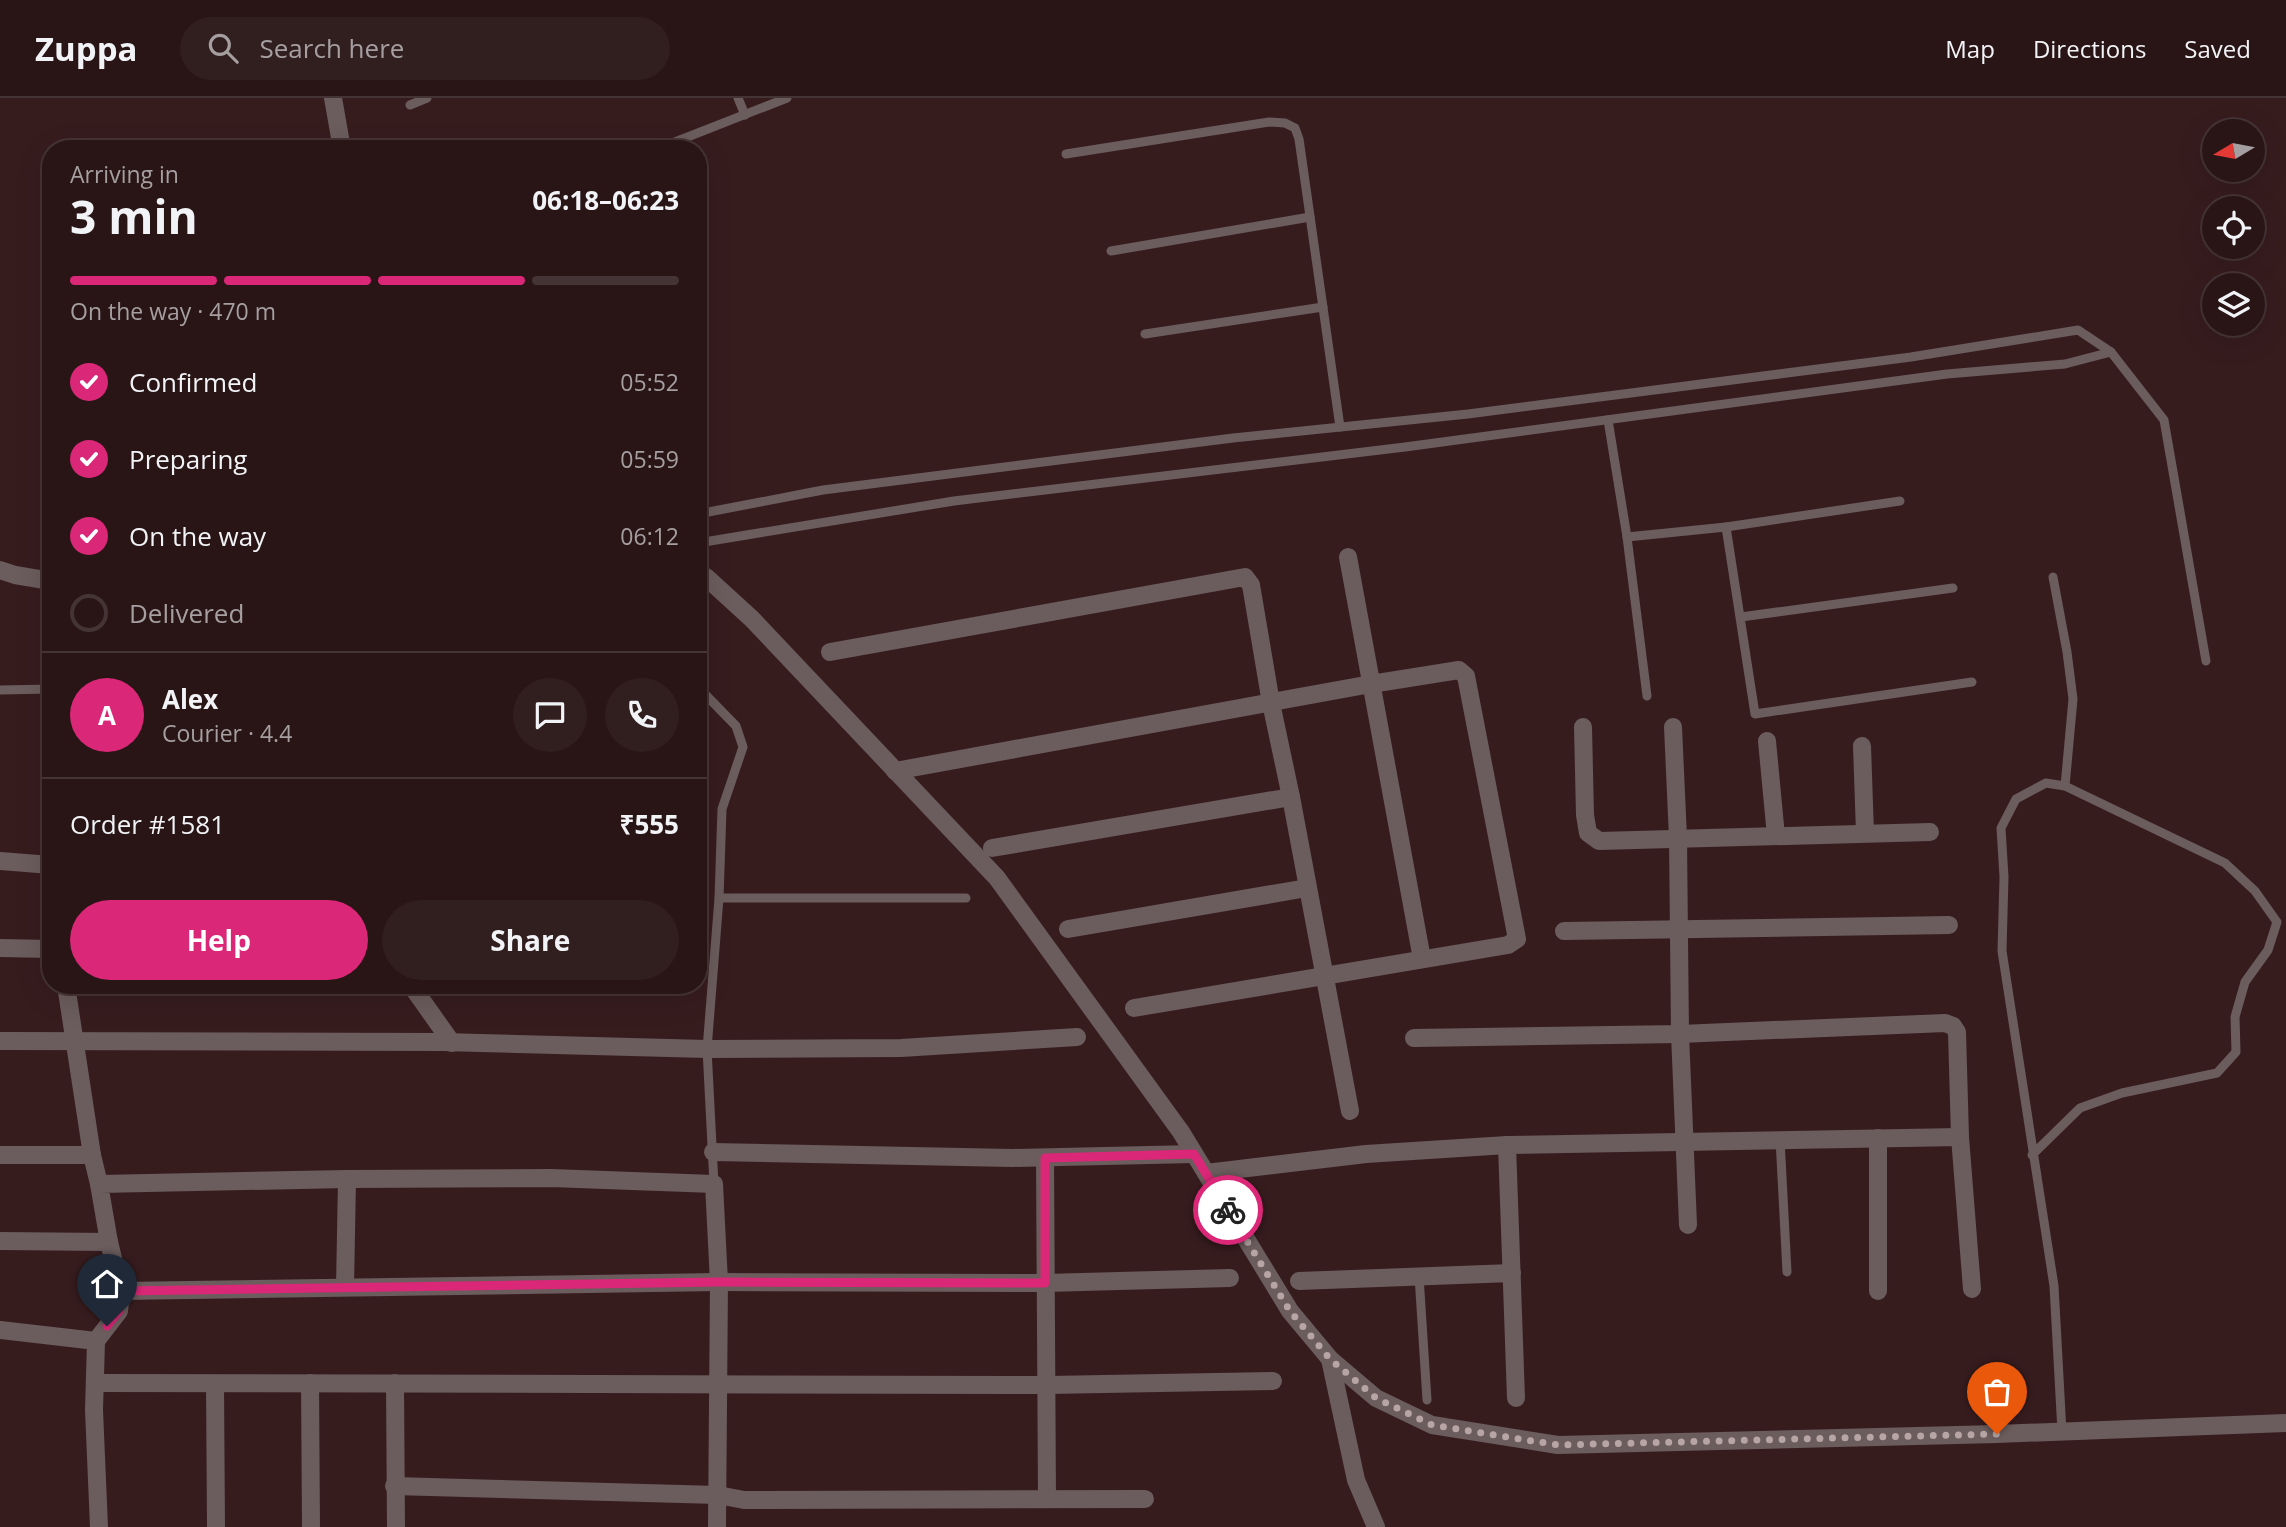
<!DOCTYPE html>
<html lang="en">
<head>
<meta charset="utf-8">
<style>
  body { margin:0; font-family:"Open Sans",sans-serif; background:#311e1f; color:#f1f3f6; height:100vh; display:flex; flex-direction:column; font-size:26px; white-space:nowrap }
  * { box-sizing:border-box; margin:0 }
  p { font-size:23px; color:#a59fa1 }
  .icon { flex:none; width:38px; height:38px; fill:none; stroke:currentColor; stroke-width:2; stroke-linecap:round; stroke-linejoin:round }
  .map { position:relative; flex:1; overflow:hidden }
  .drawer { position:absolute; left:42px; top:42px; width:665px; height:854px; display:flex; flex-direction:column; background:#291516; border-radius:28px; box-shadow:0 7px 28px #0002,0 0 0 2px #453435 }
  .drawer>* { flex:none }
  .needle { width:46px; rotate:260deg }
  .fabs { position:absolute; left:2202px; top:21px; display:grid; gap:14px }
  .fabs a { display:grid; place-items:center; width:63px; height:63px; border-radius:50%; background:#291516; box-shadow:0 7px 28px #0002,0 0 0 2px #453435; font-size:35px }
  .pin { position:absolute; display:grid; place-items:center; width:60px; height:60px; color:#fff; margin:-72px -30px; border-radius:50% 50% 50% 0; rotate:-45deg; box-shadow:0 0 7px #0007 }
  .pin .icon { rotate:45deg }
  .courier { position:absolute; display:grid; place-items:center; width:70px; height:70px; margin:-35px; border:5px solid #db2777; border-radius:50%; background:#fff; color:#222; box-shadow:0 2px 9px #0007 }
  .overview em { font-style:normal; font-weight:700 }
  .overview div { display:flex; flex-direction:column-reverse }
  .overview { display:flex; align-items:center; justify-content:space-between; height:119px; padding:0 28px }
  h1 { font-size:46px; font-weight:700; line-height:52px }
  .bar { display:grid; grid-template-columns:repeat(4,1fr); gap:10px 7px; align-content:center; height:84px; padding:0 28px }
  .bar i { height:9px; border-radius:5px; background:#453435 }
  .bar .active { background:#db2777 }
  .bar p { grid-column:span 4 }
  .line { display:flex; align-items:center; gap:18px; padding:0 28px; border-top:2px solid #453435 }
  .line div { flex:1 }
  .round { display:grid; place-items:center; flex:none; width:74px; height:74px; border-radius:37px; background:#311e1f }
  ol { padding:0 28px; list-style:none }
  li { display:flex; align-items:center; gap:21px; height:77px }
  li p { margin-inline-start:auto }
  li .icon { padding:7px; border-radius:50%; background:#db2777; color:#fff; stroke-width:4 }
  li:last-child { color:#a59fa1 }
  li i { width:38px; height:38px; border:4px solid #453435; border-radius:50% }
  .action { display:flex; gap:14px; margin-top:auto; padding:14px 28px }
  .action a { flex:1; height:80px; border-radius:42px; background:#db2777; color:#fff; font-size:28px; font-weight:700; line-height:80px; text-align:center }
  .action a+a { background:#311e1f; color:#f1f3f6 }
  header { display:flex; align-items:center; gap:42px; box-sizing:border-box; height:98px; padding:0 35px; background:#291516; border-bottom:2px solid #453435 }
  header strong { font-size:33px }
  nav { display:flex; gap:38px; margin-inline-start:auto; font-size:24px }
  .search { width:490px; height:63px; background:#311e1f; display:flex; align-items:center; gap:18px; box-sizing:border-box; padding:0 24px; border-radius:38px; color:#a59fa1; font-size:26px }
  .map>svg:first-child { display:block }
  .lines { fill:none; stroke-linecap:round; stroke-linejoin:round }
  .service { stroke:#6b5c5d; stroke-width:9 }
  .minor { stroke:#6b5c5d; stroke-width:18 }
  .tertiary { stroke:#6b5c5d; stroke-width:18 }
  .done { stroke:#b7a4a5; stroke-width:7; stroke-dasharray:0 12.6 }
  .route { stroke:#db2777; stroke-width:9 }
</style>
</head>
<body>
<header>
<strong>Zuppa</strong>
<div class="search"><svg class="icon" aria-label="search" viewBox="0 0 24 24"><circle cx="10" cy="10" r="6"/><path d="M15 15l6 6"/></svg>Search here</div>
<nav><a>Map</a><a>Directions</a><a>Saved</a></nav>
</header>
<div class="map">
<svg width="2286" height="1429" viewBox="0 0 2286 1429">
  <rect width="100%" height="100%" fill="#371c1e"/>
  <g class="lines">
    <g class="service">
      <path d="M 738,0 L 745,17"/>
      <path d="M 410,7 L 427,0"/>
      <path d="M 657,51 L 787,0"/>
      <path d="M 1066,56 L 1269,24 L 1285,25 L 1295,30 L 1299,41 L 1340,329"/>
      <path d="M 1111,153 L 1310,119"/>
      <path d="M 1145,236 L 1323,209"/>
      <path d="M 2111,254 L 2164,322 L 2206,563"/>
      <path d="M 1608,322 L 1627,439 L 1647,598"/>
      <path d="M 698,416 L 823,392 L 1233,340 L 1468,316 L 1911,259 L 2078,232 L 2111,254 L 2065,266 L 1947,276 L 1405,349 L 954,403 L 698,445"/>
      <path d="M 1726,429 L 1900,403"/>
      <path d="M 1627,439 L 1726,429 L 1755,616 L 1972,584"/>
      <path d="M 2053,479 L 2067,554 L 2073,601 L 2065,688"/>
      <path d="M 1741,519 L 1953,490"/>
      <path d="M 698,589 L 736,628 L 743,649 L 722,711 L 719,800 L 707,951 L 714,1086"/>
      <path d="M 0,592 L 51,591"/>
      <path d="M 719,800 L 966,800"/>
      <path d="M 1780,1041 L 1787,1174"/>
      <path d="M 2032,1057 L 2080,1010 L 2122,995 L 2217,975 L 2236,954 L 2235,919 L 2245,884 L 2268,852 L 2277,824 L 2255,793 L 2225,765 L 2065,688 L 2046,685 L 2016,701 L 2001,730 L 2004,779 L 2002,853 L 2054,1188 L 2062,1334"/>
      <path d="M 1419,1178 L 1427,1302"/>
    </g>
    <g class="minor">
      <path d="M 1348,459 L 1422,861"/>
      <path d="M 830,554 L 1245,479 L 1251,487 L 1271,605 L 1291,699 L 1350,1013"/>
      <path d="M 1583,629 L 1585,717 L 1588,735 L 1599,743 L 1930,734"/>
      <path d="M 1673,629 L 1678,740 L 1680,936 L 1688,1127"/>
      <path d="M 1767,643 L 1776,738"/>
      <path d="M 1862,648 L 1865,735"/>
      <path d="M 895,673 L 1371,586 L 1459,572 L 1466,578 L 1517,841 L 1508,847 L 1134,910"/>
      <path d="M 992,750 L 1291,699"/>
      <path d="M 0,763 L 51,767"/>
      <path d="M 1068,831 L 1307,790"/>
      <path d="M 1564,833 L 1949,827"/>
      <path d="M 0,850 L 51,851"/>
      <path d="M 66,887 L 92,1057 L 99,1086"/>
      <path d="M 411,887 L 452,945"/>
      <path d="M 1414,940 L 1680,936 L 1945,925 L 1953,928 L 1957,934 L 1960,1039 L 1972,1191"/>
      <path d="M 0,943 L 442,944 L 707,951 L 901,950 L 1077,939"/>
      <path d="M 1507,1047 L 1516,1300"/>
      <path d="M 713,1054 L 1012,1060 L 1194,1056"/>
      <path d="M 0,1057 L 92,1057"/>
      <path d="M 1045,1060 L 1047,1401"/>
      <path d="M 1206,1075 L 1366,1056 L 1507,1047 L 1960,1039"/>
      <path d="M 0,1143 L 109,1144"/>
      <path d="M 1299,1183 L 1512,1175"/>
      <path d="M 345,1189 L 347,1081"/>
      <path d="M 121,1193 L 719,1184 L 1045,1185 L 1230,1180"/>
      <path d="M 1878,1193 L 1878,1040"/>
      <path d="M 0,1232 L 96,1243"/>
      <path d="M 1330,1261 L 1356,1382 L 1376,1429"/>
      <path d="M 95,1285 L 1048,1287 L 1273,1283"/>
      <path d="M 310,1285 L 311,1429"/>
      <path d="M 395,1285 L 396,1429"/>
      <path d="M 215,1286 L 216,1429"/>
      <path d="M 394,1388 L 718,1397 L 744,1402 L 1145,1401"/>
      <path d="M 99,1429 L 94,1312 L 96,1243 L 119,1213 L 121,1193 L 109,1144 L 99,1086 L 347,1081 L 551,1080 L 714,1086 L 719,1184 L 717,1429"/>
    </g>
    <g class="tertiary">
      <path d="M 333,0 L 342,51"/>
      <path d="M 0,472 L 15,477 L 51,483"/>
      <path d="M 698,475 L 706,479 L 752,521 L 997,780 L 1181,1034 L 1290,1213 L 1330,1261 L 1376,1300 L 1432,1327 L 1558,1347 L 1997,1336 L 2286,1325"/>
    </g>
  </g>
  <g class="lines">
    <path class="done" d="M 1228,1112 L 1290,1213 L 1330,1261 L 1376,1300 L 1432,1327 L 1558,1347 L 1997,1336"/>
    <path class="route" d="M 107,1228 L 119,1213 L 121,1193 L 719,1184 L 1045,1185 L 1045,1060 L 1194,1056 L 1228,1112"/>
  </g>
</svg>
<div class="fabs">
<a><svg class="needle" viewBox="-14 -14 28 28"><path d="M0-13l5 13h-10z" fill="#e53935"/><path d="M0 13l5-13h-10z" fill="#a59fa1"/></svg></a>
<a><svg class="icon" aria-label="locate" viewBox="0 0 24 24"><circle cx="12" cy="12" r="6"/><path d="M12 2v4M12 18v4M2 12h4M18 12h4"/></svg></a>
<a><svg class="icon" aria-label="layers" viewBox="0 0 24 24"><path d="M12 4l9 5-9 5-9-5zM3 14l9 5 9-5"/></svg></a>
</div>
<div class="pin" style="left:1997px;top:1336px;background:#ea580c"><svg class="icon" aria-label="bag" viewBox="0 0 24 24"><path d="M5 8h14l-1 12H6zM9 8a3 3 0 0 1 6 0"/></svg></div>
<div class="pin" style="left:107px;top:1228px;background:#1f2937"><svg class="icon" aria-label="home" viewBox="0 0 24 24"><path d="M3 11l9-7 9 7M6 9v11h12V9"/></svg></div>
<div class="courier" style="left:1228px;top:1112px"><svg class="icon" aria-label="bike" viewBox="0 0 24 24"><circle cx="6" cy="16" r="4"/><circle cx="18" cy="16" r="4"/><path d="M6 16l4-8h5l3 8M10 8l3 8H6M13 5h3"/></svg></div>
<section class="drawer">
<div class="overview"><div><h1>3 min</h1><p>Arriving in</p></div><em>06:18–06:23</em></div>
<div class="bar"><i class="active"></i><i class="active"></i><i class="active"></i><i></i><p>On the way · 470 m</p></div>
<ol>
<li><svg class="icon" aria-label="check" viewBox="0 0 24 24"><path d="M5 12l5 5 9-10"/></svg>Confirmed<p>05:52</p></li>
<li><svg class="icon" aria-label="check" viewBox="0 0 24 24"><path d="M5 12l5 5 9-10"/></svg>Preparing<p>05:59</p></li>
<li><svg class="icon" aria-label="check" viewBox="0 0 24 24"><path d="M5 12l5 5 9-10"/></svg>On the way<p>06:12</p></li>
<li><i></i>Delivered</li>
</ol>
<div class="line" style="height:126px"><b class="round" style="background:#db2777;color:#fff">A</b><div><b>Alex</b><p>Courier · 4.4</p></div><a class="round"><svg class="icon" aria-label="chat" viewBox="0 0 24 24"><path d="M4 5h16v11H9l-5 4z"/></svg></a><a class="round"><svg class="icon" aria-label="phone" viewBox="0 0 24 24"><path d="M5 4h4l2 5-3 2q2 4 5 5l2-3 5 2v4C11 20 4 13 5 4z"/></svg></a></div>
<div class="line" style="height:91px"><div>Order #1581</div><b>₹555</b></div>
<div class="action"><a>Help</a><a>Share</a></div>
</section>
</div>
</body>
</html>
